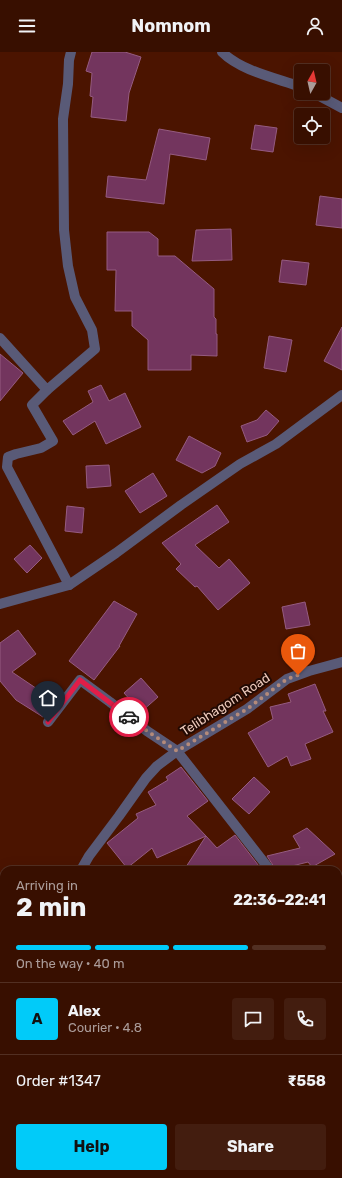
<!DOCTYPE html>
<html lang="en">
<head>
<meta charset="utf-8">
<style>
  body { margin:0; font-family:Rubik,sans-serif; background:#431d0f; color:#f1f3f6; height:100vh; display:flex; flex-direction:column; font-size:15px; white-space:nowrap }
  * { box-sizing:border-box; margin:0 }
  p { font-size:13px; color:#ab9c99 }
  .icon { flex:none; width:22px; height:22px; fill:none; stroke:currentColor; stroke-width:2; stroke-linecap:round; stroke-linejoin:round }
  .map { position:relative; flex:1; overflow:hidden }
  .details { position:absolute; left:0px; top:814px; width:342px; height:312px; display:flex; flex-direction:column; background:#380f00; border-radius:12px 12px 0 0; box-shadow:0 4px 16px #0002,0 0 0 1px #522f22 }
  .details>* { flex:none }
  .needle { width:26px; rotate:8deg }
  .buttons { position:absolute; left:294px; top:12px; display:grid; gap:8px }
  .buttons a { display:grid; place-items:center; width:36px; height:36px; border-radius:4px; background:#380f00; box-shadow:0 4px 16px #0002,0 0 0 1px #522f22; font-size:20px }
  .pin { position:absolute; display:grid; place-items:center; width:34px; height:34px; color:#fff; margin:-41px -17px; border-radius:50% 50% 50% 0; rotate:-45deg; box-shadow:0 0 4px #0007 }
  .pin .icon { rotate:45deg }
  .courier { position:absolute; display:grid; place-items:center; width:40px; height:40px; margin:-20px; border:3px solid #e11d48; border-radius:50%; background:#fff; color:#222; box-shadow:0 1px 5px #0007 }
  .overview em { font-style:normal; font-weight:700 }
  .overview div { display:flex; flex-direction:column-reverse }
  .overview { display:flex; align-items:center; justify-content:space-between; height:68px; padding:0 16px }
  h1 { font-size:26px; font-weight:700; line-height:30px }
  .bar { display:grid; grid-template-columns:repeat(4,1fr); gap:6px 4px; align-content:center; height:48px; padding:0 16px }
  .bar i { height:5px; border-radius:3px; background:#522f22 }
  .bar .selected { background:#01cbf9 }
  .bar p { grid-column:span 4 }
  .line { display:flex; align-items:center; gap:10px; padding:0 16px; border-top:1px solid #522f22 }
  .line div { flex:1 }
  .round { display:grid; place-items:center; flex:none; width:42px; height:42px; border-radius:4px; background:#431d0f }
  .cta { display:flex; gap:8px; margin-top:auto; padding:8px 16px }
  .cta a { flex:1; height:46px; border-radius:4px; background:#01cbf9; color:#111; font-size:16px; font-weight:700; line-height:46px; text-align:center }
  .cta a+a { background:#431d0f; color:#f1f3f6 }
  header { display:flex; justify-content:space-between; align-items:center; height:52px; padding:0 16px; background:#380f00; font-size:18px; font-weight:700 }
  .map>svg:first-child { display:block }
  .building { fill:#73355e; stroke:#955b80 }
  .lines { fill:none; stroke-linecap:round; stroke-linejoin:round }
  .minor { stroke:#595a77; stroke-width:10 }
  .done { stroke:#b48a7a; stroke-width:4; stroke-dasharray:0 7.2 }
  .route { stroke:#e11d48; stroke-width:5 }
  .labels { text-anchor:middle; stroke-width:4; stroke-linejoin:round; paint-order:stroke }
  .street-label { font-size:13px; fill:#edc9bb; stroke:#220a03 }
</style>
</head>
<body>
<header><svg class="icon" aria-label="menu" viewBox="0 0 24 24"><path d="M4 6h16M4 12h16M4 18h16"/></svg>Nomnom<svg class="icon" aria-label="person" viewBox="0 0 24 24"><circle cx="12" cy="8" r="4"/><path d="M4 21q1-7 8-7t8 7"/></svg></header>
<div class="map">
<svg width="342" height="1126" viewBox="0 0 342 1126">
  <rect width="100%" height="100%" fill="#4b1400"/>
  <g class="building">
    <path d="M 92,0 L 125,0 L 141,5 L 129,41 L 126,69 L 91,65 L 93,45 L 90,44 L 92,21 L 86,19 Z"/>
    <path d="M 255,73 L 277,76 L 273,100 L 251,97 Z"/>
    <path d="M 159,77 L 210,86 L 206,108 L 170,102 L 164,152 L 106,145 L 108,124 L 146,128 Z"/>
    <path d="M 320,144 L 342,147 L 342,176 L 316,173 Z"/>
    <path d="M 231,177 L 232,208 L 192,209 L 196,178 Z"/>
    <path d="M 107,180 L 149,180 L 158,187 L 158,204 L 175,204 L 214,237 L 214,265 L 216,267 L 216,282 L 217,282 L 217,304 L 191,303 L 191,318 L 148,318 L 148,288 L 132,274 L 132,259 L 115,259 L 116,218 L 107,218 Z"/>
    <path d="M 282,208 L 309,211 L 306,233 L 279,230 Z"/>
    <path d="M 342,275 L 342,318 L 324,309 Z"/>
    <path d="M 269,284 L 292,288 L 286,320 L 264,316 Z"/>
    <path d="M 0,302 L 23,321 L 0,349 Z"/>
    <path d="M 101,333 L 109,349 L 125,341 L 141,375 L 106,392 L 95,369 L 73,383 L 63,369 L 93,350 L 88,339 Z"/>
    <path d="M 266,358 L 279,369 L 267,383 L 247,390 L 241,374 L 257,368 Z"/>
    <path d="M 189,384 L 221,401 L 215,414 L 202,421 L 176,408 Z"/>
    <path d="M 109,413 L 111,434 L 87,436 L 86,414 Z"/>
    <path d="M 153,421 L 167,444 L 140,461 L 125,439 Z"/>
    <path d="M 217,453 L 229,470 L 195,493 L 219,516 L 229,507 L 250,531 L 218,558 L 197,534 L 195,535 L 176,517 L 181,512 L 162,491 Z"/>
    <path d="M 67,454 L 84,456 L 82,481 L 65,479 Z"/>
    <path d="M 30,493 L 42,506 L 27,521 L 14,507 Z"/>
    <path d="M 114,549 L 137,562 L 119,594 L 120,594 L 94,628 L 69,609 Z"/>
    <path d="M 305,550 L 310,573 L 286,577 L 282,555 Z"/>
    <path d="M 18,578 L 36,602 L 12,620 L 55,649 L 43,665 L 16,648 L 0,629 L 0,591 Z"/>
    <path d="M 141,626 L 158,645 L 141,660 L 124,641 Z"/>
    <path d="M 315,632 L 326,659 L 323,659 L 333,680 L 305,692 L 311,707 L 291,714 L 287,704 L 268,715 L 248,681 L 273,667 L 270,655 L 291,650 L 288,642 Z"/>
    <path d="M 181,715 L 208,749 L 187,764 L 206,784 L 157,806 L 152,796 L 127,816 L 107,791 L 138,766 L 136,762 L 156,753 L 148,740 L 168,728 L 166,725 Z"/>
    <path d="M 254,725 L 270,740 L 249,762 L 232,747 Z"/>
    <path d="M 307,776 L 335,802 L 312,815 L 308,810 L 276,818 L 267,804 L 300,796 L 293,784 Z"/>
    <path d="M 235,783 L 262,818 L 184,818 L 206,784 L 217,796 Z"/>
  </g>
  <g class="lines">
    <g class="minor">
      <path d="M 222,0 C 241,19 276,26 301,35"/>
      <path d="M 314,41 L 342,56"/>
      <path d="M 0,286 L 47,338 L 95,297 L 92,278 L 75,245 L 68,214 L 64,178 L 63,67 L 68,32 L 69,8 L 71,0"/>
      <path d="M 47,338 L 32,353 L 53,389 L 41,396 L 16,402 L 8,405 L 7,415 L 69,533"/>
      <path d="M 0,552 L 69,533 L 116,501 L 181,453 L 240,412 L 276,392 L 342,343"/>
      <path d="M 48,670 L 80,628 L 110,650 L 147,679 L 177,699 L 270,818"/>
      <path d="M 81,818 L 89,804 L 119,764 L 146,726 L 157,714 L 177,699 L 247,657 L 287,627 L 309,619 L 342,610"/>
      <path d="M 338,913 L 342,919"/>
      <path d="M 0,938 L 4,934"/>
      <path d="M 0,1021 L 4,1026"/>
      <path d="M 338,1029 L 342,1027"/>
      <path d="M 104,1122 L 108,1126"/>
      <path d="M 303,1122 L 313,1126"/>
      <path d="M 52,1126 L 54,1122"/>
      <path d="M 231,1126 L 236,1122"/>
    </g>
  </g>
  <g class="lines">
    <path class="done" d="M 129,665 L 147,679 L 177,699 L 247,657 L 287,627 L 298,623"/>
    <path class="route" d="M 48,670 L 80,628 L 129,665"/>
  </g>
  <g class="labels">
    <g class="street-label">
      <text transform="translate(225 652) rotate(-33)" y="5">Telibhagom Road</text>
    </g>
  </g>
</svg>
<div class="buttons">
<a><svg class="needle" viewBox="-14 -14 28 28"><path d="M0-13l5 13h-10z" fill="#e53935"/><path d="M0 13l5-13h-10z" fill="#ab9c99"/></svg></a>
<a><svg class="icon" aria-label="locate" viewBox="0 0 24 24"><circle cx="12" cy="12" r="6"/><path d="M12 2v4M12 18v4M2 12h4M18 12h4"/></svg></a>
</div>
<div class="pin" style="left:298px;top:623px;background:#ea580c"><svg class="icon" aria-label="bag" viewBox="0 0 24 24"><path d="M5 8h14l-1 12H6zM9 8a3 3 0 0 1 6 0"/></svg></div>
<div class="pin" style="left:48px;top:670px;background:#1f2937"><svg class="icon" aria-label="home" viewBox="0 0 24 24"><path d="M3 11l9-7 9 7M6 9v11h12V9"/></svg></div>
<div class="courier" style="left:129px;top:665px"><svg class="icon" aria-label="car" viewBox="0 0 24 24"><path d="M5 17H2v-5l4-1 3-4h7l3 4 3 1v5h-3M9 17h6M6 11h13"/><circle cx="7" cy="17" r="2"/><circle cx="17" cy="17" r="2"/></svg></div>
<section class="details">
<div class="overview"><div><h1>2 min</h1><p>Arriving in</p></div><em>22:36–22:41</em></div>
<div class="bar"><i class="selected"></i><i class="selected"></i><i class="selected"></i><i></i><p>On the way · 40 m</p></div>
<div class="line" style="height:72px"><b class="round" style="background:#01cbf9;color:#111">A</b><div><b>Alex</b><p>Courier · 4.8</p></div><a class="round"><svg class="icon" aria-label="chat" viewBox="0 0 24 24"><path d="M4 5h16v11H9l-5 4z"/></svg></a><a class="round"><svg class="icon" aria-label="phone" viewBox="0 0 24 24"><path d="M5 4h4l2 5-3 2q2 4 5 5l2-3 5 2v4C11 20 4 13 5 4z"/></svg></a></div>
<div class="line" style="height:52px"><div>Order #1347</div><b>₹558</b></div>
<div class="cta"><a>Help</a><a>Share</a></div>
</section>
</div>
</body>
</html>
